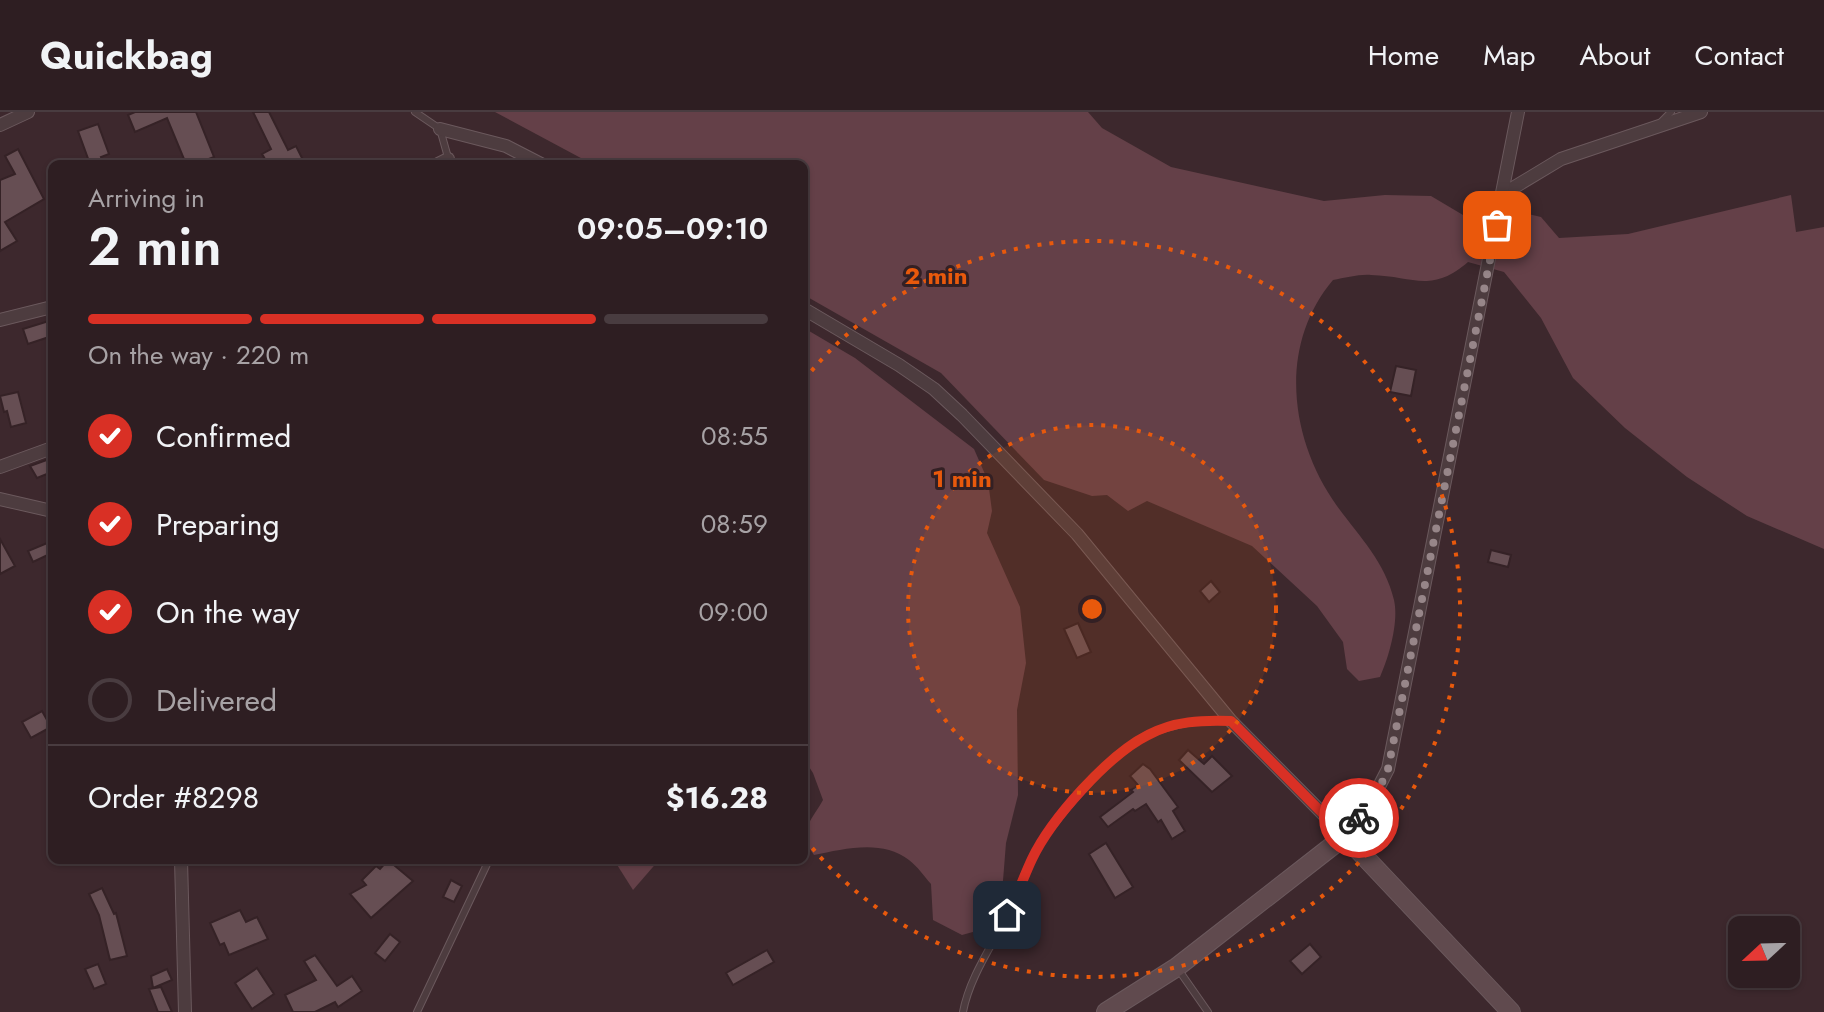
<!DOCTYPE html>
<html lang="en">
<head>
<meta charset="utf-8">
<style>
  body { margin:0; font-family:Jost,sans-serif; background:#36272a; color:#f1f3f6; height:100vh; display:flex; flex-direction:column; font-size:30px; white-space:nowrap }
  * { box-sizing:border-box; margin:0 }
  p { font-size:26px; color:#a7a2a5 }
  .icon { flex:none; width:44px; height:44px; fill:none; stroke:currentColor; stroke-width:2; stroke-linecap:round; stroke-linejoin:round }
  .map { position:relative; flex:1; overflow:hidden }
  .side { position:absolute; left:48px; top:48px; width:760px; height:704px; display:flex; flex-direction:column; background:#2e1e22; border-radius:12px; box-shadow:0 2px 6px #0004,0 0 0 2px #493c40 }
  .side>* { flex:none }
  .needle { width:52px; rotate:248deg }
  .buttons { position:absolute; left:1728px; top:804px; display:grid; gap:16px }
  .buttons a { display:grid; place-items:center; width:72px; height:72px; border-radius:12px; background:#2e1e22; box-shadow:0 2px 6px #0004,0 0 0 2px #493c40; font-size:40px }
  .pin { position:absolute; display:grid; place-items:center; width:68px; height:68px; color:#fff; margin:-34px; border-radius:16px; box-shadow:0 4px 12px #0006 }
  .courier { position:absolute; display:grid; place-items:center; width:80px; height:80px; margin:-40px; border:6px solid #d93025; border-radius:50%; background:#fff; color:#222; box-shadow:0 2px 10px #0007 }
  .overview em { font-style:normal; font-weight:600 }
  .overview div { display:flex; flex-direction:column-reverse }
  .overview { display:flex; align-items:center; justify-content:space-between; height:136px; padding:0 40px }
  h1 { font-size:52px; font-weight:600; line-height:60px }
  .bar { display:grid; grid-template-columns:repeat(4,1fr); gap:12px 8px; align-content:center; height:96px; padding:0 40px }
  .bar i { height:10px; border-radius:6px; background:#493c40 }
  .bar .active { background:#d93025 }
  .bar p { grid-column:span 4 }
  .line { display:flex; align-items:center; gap:20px; padding:0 40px; border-top:2px solid #493c40 }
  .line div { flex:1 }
  ol { padding:0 40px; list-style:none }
  li { display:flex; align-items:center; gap:24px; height:88px }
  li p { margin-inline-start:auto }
  li .icon { padding:8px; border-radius:50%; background:#d93025; color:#fff; stroke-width:4 }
  li:last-child { color:#a7a2a5 }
  li i { width:44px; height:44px; border:4px solid #493c40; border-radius:50% }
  header { display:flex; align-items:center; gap:48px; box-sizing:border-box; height:112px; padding:0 40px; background:#2e1e22; border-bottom:2px solid #493c40 }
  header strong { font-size:38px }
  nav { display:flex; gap:44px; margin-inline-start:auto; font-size:28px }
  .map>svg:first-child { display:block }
  .water { fill:#644048 }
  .building { fill:#664e53; stroke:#352226; stroke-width:2 }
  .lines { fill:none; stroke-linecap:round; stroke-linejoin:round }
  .service-casing { stroke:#6b595d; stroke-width:8 }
  .minor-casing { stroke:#6b595d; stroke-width:14 }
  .secondary-casing { stroke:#6b595d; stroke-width:20 }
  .service { stroke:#4d3c3f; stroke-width:6 }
  .minor { stroke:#4d3c3f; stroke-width:12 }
  .secondary { stroke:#604a4e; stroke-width:18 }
  .done { stroke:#978689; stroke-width:8; stroke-dasharray:0 14.4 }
  .route { stroke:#d93025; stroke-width:10 }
  .ring { fill:none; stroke:#e8590c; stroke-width:4; stroke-dasharray:4 8 }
  .centre { fill:#e8590c; stroke:#332024; stroke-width:4 }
  .ring-label { font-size:24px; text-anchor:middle; font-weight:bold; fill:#e8590c; stroke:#332024; stroke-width:6; stroke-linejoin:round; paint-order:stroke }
</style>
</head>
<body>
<header>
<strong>Quickbag</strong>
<nav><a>Home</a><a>Map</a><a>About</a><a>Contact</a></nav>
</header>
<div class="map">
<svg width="1824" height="900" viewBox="0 0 1824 900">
  <rect width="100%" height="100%" fill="#3d282d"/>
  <g class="water">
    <path d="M 495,0 L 1088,0 L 1102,16 L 1171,55 L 1324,89 L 1385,83 L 1431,84 L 1463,103 L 1472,127 L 1511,132 L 1524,101 L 1541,105 L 1559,126 L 1628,122 L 1791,83 L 1796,120 L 1824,115 L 1824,437 L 1747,404 L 1687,365 L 1625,316 L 1573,266 L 1541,206 L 1504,160 L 1468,150 C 1431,182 1413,164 1371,163 C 1359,162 1345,166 1333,168 C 1278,233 1289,327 1337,394 C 1359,424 1385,450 1394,488 C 1399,510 1389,545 1380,565 L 1359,569 L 1347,557 L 1343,530 L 1317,494 L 1252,434 L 1147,389 L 1128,399 L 1107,383 L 1092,384 L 1044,368 L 941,261 L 804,183 L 804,52 L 592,52 Z"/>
    <path d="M 804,216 L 855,246 L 974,337 L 988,369 L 992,399 L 987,421 L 1020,495 L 1026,551 L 1017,598 L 1018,683 L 1006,731 L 1002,781 L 991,815 L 962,823 L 933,808 L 931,772 C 924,764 917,754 909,748 C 882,727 844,737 814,743 C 797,719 810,711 823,688 L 813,661 L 804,647 Z"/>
    <path d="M 614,748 L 659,748 L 633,778 Z"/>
  </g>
  <g class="building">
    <path d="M 135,0 L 196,0 L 214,45 L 196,52 L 186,52 L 167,6 L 135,20 L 128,3 Z"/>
    <path d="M 253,0 L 269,0 L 288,38 L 296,34 L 305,52 L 268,52 L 262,42 L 271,37 Z"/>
    <path d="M 98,12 L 109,42 L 101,45 L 104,52 L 90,52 L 78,19 Z"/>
    <path d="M 18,37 L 44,87 L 5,110 L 17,129 L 0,139 L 0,68 L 15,62 L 5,44 Z"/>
    <path d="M 52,208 L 52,224 L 28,232 L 23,217 Z"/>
    <path d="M 1396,254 L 1416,258 L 1411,284 L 1390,280 Z"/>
    <path d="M 18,280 L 26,311 L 11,315 L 7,299 L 4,300 L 0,284 Z"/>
    <path d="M 52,346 L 52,360 L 37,366 L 30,354 Z"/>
    <path d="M 0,427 L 15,454 L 0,462 Z"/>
    <path d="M 52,429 L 52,441 L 33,450 L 28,439 Z"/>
    <path d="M 1491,438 L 1511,443 L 1508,455 L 1488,450 Z"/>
    <path d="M 1211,469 L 1220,480 L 1209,490 L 1200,479 Z"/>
    <path d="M 1078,511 L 1091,540 L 1077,546 L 1064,517 Z"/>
    <path d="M 42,599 L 51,615 L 31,626 L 22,610 Z"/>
    <path d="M 1188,638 L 1204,652 L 1212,644 L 1232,664 L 1212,680 L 1179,648 Z"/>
    <path d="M 1143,652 L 1150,657 L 1178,695 L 1173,699 L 1185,719 L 1172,727 L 1161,708 L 1158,710 L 1146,692 L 1135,699 L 1133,697 L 1108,715 L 1100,705 L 1133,680 L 1131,678 L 1138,673 L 1130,664 Z"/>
    <path d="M 1106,731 L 1133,775 L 1115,786 L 1089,742 Z"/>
    <path d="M 388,748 L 413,769 L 371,806 L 350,782 L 366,773 L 362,768 L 376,754 L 380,757 Z"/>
    <path d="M 451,768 L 462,774 L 454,790 L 443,785 Z"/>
    <path d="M 102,776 L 114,802 L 116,801 L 127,844 L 110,848 L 99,803 L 89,782 Z"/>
    <path d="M 240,798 L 246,810 L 257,805 L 268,827 L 229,843 L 224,831 L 220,833 L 210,811 Z"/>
    <path d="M 390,822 L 400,830 L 385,849 L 375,841 Z"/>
    <path d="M 1310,832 L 1321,845 L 1302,862 L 1290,849 Z"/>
    <path d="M 767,838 L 774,850 L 733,873 L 726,861 Z"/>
    <path d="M 315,843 L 337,874 L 352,864 L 362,879 L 338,895 L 335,890 L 315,900 L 293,900 L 285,883 L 316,868 L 304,849 Z"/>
    <path d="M 98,852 L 106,872 L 94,877 L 85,857 Z"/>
    <path d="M 257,856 L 274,882 L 252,897 L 235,871 Z"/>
    <path d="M 167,857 L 172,868 L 153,876 L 151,864 Z"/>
    <path d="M 161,875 L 172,900 L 158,900 L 149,877 Z"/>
  </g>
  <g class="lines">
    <g class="service-casing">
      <g id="service">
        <path d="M 415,0 L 440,17 L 449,49"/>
        <path d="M 1662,9 L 1671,0"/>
        <path d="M 1178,857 L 1208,900"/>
        <path d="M 417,900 L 489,748"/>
        <path d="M 963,900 C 969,867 991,835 1006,806 C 1016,786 1023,764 1033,744 C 1053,708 1112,638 1150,622 C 1176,611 1200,608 1228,608"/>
      </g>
    </g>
    <g class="minor-casing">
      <g id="minor">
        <path d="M 0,13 L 28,0"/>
        <path d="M 440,17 L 506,34 L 541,52"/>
        <path d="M 438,52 L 448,47"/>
        <path d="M 1503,82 L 1561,47 L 1701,0"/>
        <path d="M 804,197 L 899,253 L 934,277 L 962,303 L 1077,422 L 1231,609 L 1345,724 L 1370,692 L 1388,657 L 1518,0"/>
        <path d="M 0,208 L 52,195"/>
        <path d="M 0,355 L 52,336"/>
        <path d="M 0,387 L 52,399"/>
        <path d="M 181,748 L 185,900"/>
      </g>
    </g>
    <g class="secondary-casing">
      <path id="secondary" d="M 1106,900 L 1177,855 L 1345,724 L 1511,900"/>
    </g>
    <use href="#service" class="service"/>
    <use href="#minor" class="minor"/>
    <use href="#secondary" class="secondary"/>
  </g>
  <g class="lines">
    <path class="done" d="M 1359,706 L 1380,675 L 1388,657 L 1497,113"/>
    <path class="route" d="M 1007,803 C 1017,785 1023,766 1032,747 C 1051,707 1108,643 1148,623 C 1174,609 1202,608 1231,609 L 1345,724 L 1359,706"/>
  </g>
  <circle cx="1092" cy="497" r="184" fill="#e8590c" fill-opacity=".12"/>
  <g class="ring">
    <circle cx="1092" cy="497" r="184"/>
    <path d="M804 268A368 368 0 1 1 804 726"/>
  </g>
  <circle cx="1092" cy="497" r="12" class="centre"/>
  <g class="ring-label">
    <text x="936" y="172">2 min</text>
    <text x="962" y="375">1 min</text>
  </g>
</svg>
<div class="buttons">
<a><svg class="needle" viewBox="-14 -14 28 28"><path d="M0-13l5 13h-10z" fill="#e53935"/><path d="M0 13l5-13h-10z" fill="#a7a2a5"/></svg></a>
</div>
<div class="pin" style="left:1497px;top:113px;background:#ea580c"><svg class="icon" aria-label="bag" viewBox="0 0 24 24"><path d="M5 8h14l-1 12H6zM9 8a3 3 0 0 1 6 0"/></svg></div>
<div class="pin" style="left:1007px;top:803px;background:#1f2937"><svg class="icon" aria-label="home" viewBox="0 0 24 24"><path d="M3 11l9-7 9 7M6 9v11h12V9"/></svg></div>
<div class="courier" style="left:1359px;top:706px"><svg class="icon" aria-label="bike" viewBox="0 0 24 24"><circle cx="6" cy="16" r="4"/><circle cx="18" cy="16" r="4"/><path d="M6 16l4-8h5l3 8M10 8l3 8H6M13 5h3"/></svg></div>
<section class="side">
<div class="overview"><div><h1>2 min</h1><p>Arriving in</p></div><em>09:05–09:10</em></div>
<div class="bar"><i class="active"></i><i class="active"></i><i class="active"></i><i></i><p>On the way · 220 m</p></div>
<ol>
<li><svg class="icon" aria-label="check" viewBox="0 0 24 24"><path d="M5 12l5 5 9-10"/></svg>Confirmed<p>08:55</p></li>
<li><svg class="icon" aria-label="check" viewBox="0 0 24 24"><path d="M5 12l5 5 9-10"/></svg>Preparing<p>08:59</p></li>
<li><svg class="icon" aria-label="check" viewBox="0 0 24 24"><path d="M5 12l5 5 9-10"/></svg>On the way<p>09:00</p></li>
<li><i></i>Delivered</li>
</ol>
<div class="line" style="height:104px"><div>Order #8298</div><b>$16.28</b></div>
</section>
</div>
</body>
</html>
